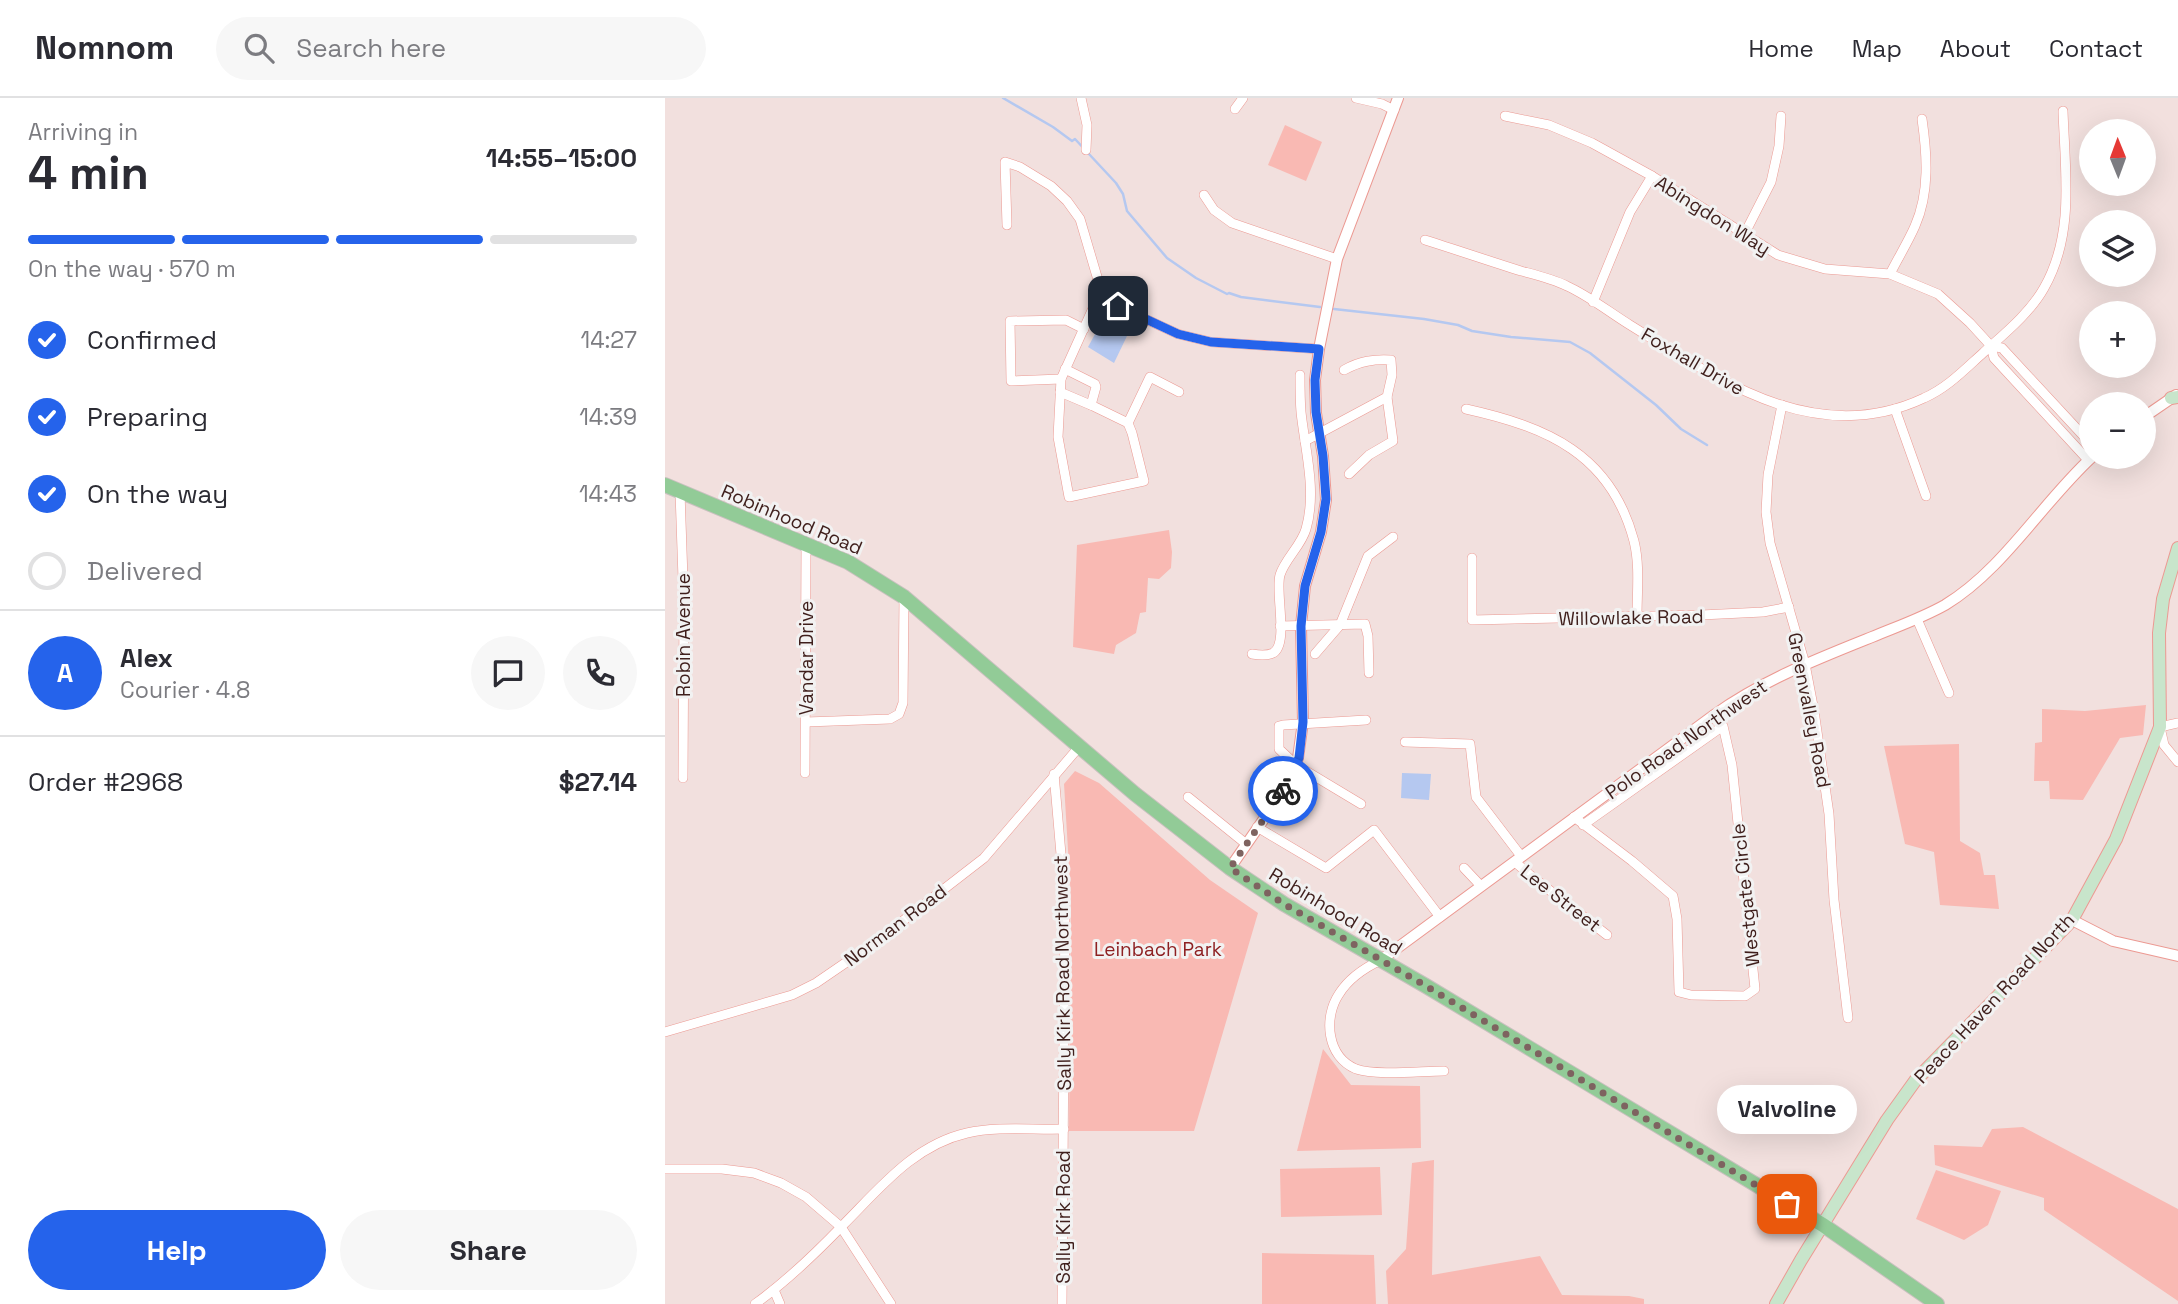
<!DOCTYPE html>
<html lang="en">
<head>
<meta charset="utf-8">
<style>
  body { margin:0; font-family:"Space Grotesk",sans-serif; background:#f7f7f7; color:#2b2b33; height:100vh; display:flex; flex-direction:column; font-size:26px; white-space:nowrap }
  * { box-sizing:border-box; margin:0 }
  p { font-size:23px; color:#7c7c81 }
  .icon { flex:none; width:38px; height:38px; fill:none; stroke:currentColor; stroke-width:2; stroke-linecap:round; stroke-linejoin:round }
  .map { position:relative; flex:1; overflow:hidden }
  .panel { display:flex; flex-direction:column; background:#fff; width:665px }
  .panel>* { flex:none }
  .needle { width:46px; rotate:359deg }
  .fabs { position:absolute; left:1414px; top:21px; display:grid; gap:14px }
  .fabs a { display:grid; place-items:center; width:77px; height:77px; border-radius:50%; background:#fff; box-shadow:0 7px 28px #0002; font-size:35px }
  .pin { position:absolute; display:grid; place-items:center; width:60px; height:60px; color:#fff; margin:-30px; border-radius:14px; box-shadow:0 4px 10px #0006 }
  .courier { position:absolute; display:grid; place-items:center; width:70px; height:70px; margin:-35px; border:5px solid #2563eb; border-radius:50%; background:#fff; color:#222; box-shadow:0 2px 9px #0007 }
  .bubble { position:absolute; height:49px; border-radius:24px; background:#fff; box-shadow:0 7px 28px #0002; font-size:23px; font-weight:700; line-height:49px; text-align:center }
  .headline em { font-style:normal; font-weight:700 }
  .headline div { display:flex; flex-direction:column-reverse }
  .headline { display:flex; align-items:center; justify-content:space-between; height:119px; padding:0 28px }
  h1 { font-size:46px; font-weight:700; line-height:52px }
  .bar { display:grid; grid-template-columns:repeat(4,1fr); gap:10px 7px; align-content:center; height:84px; padding:0 28px }
  .bar i { height:9px; border-radius:5px; background:#e1e1e2 }
  .bar .current { background:#2563eb }
  .bar p { grid-column:span 4 }
  .line { display:flex; align-items:center; gap:18px; padding:0 28px; border-top:2px solid #e1e1e2 }
  .line div { flex:1 }
  .round { display:grid; place-items:center; flex:none; width:74px; height:74px; border-radius:37px; background:#f7f7f7 }
  ol { padding:0 28px; list-style:none }
  li { display:flex; align-items:center; gap:21px; height:77px }
  li p { margin-inline-start:auto }
  li .icon { padding:7px; border-radius:50%; background:#2563eb; color:#fff; stroke-width:4 }
  li:last-child { color:#7c7c81 }
  li i { width:38px; height:38px; border:4px solid #e1e1e2; border-radius:50% }
  .primary-button { display:flex; gap:14px; margin-top:auto; padding:14px 28px }
  .primary-button a { flex:1; height:80px; border-radius:42px; background:#2563eb; color:#fff; font-size:28px; font-weight:700; line-height:80px; text-align:center }
  .primary-button a+a { background:#f7f7f7; color:#2b2b33 }
  header { display:flex; align-items:center; gap:42px; box-sizing:border-box; height:98px; padding:0 35px; background:#fff; border-bottom:2px solid #e1e1e2 }
  header strong { font-size:33px }
  nav { display:flex; gap:38px; margin-inline-start:auto; font-size:24px }
  .search { width:490px; height:63px; background:#f7f7f7; display:flex; align-items:center; gap:18px; box-sizing:border-box; padding:0 24px; border-radius:38px; color:#7c7c81; font-size:26px }
  main { display:flex; flex:1; min-height:0 }
  .map>svg:first-child { display:block }
  .green { fill:#f9b9b3 }
  .water { fill:#b5c8f0 }
  .lines { fill:none; stroke-linecap:round; stroke-linejoin:round }
  .stream { stroke:#b5c8f0; stroke-width:2.5 }
  .minor-casing { stroke:#ec9992; stroke-width:10 }
  .tertiary-casing { stroke:#ec9992; stroke-width:12 }
  .secondary-casing { stroke:#ec9992; stroke-width:14 }
  .primary-casing { stroke:#c9c0bf; stroke-width:16 }
  .minor { stroke:#fff; stroke-width:9 }
  .tertiary { stroke:#fff; stroke-width:10 }
  .secondary { stroke:#c8e5cb; stroke-width:12 }
  .primary { stroke:#92cb97; stroke-width:14 }
  .done { stroke:#7e6360; stroke-width:7; stroke-dasharray:0 12.6 }
  .route { stroke:#2563eb; stroke-width:9 }
  .labels { text-anchor:middle; stroke-width:6; stroke-linejoin:round; paint-order:stroke }
  .street-label { font-size:19px; fill:#3f1f1c; stroke:#f2f2f2 }
  .park-label { font-size:19px; fill:#8e2022; stroke:#f2f2f2 }
</style>
</head>
<body>
<header>
<strong>Nomnom</strong>
<div class="search"><svg class="icon" aria-label="search" viewBox="0 0 24 24"><circle cx="10" cy="10" r="6"/><path d="M15 15l6 6"/></svg>Search here</div>
<nav><a>Home</a><a>Map</a><a>About</a><a>Contact</a></nav>
</header>
<main>
<section class="panel">
<div class="headline"><div><h1>4 min</h1><p>Arriving in</p></div><em>14:55–15:00</em></div>
<div class="bar"><i class="current"></i><i class="current"></i><i class="current"></i><i></i><p>On the way · 570 m</p></div>
<ol>
<li><svg class="icon" aria-label="check" viewBox="0 0 24 24"><path d="M5 12l5 5 9-10"/></svg>Confirmed<p>14:27</p></li>
<li><svg class="icon" aria-label="check" viewBox="0 0 24 24"><path d="M5 12l5 5 9-10"/></svg>Preparing<p>14:39</p></li>
<li><svg class="icon" aria-label="check" viewBox="0 0 24 24"><path d="M5 12l5 5 9-10"/></svg>On the way<p>14:43</p></li>
<li><i></i>Delivered</li>
</ol>
<div class="line" style="height:126px"><b class="round" style="background:#2563eb;color:#fff">A</b><div><b>Alex</b><p>Courier · 4.8</p></div><a class="round"><svg class="icon" aria-label="chat" viewBox="0 0 24 24"><path d="M4 5h16v11H9l-5 4z"/></svg></a><a class="round"><svg class="icon" aria-label="phone" viewBox="0 0 24 24"><path d="M5 4h4l2 5-3 2q2 4 5 5l2-3 5 2v4C11 20 4 13 5 4z"/></svg></a></div>
<div class="line" style="height:91px"><div>Order #2968</div><b>$27.14</b></div>
<div class="primary-button"><a>Help</a><a>Share</a></div>
</section>
<div class="map">
<svg width="1513" height="1206" viewBox="0 0 1513 1206">
  <rect width="100%" height="100%" fill="#f2e0de"/>
  <g class="green">
    <path d="M 620,27 L 657,44 L 641,83 L 603,67 Z"/>
    <path d="M 504,432 L 507,454 L 506,470 L 494,481 L 483,480 L 481,514 L 475,515 L 471,535 L 451,547 L 449,556 L 408,549 L 412,447 Z"/>
    <path d="M 1481,607 L 1478,637 L 1455,640 L 1418,702 L 1385,701 L 1384,683 L 1369,683 L 1370,645 L 1377,644 L 1377,611 L 1420,613 Z"/>
    <path d="M 1294,646 L 1295,743 L 1315,755 L 1319,777 L 1330,777 L 1334,811 L 1275,807 L 1269,754 L 1240,746 L 1219,648 Z"/>
    <path d="M 410,673 L 434,685 L 545,782 L 593,815 L 529,1033 L 404,1033 L 406,801 L 399,686 Z"/>
    <path d="M 658,951 L 686,987 L 755,988 L 756,1050 L 632,1053 Z"/>
    <path d="M 1358,1029 L 1513,1111 L 1513,1203 L 1379,1112 L 1379,1100 L 1270,1067 L 1269,1047 L 1317,1049 L 1327,1031 Z"/>
    <path d="M 769,1062 L 767,1177 L 875,1158 L 897,1197 L 964,1198 L 979,1201 L 979,1206 L 723,1206 L 721,1173 L 741,1151 L 747,1065 Z"/>
    <path d="M 715,1069 L 717,1117 L 616,1119 L 615,1071 Z"/>
    <path d="M 1271,1072 L 1336,1093 L 1323,1127 L 1299,1142 L 1251,1121 Z"/>
    <path d="M 597,1155 L 709,1157 L 711,1206 L 597,1206 Z"/>
  </g>
  <g class="water">
    <path d="M 435,227 L 462,238 L 449,265 L 423,249 Z"/>
    <path d="M 737,675 L 766,676 L 764,702 L 736,700 Z"/>
  </g>
  <g class="lines">
    <g class="stream">
      <path d="M 338,0 L 388,29 L 407,43 L 410,41 L 451,85 L 458,96 L 462,113 L 502,160 L 531,180 L 562,196 L 564,195 L 576,199 L 655,209"/>
      <path d="M 669,211 L 759,221 L 793,227 L 807,233 L 846,239 L 905,244 L 925,255 L 991,307 L 1016,331 L 1042,347"/>
    </g>
    <g class="minor-casing">
      <g id="minor">
        <path d="M 416,0 L 422,27 L 421,52"/>
        <path d="M 691,0 L 717,6 L 729,12"/>
        <path d="M 570,11 L 578,0"/>
        <path d="M 840,18 L 884,27 L 927,45 L 987,78 L 1113,157 L 1160,171 L 1225,176 L 1273,196 L 1305,225 L 1326,248 L 1329,260 L 1423,362"/>
        <path d="M 539,97 L 549,112 L 567,125 L 672,161"/>
        <path d="M 342,127 L 340,64 L 355,69 L 386,88 L 402,103 L 415,121 L 433,182 L 433,199 L 396,281 L 393,339 L 404,399 L 479,383 L 467,335 L 463,325 L 485,279 L 514,294"/>
        <path d="M 1079,137 L 1106,84 L 1114,48 L 1116,18"/>
        <path d="M 760,142 C 792,152 824,163 856,173 C 871,177 888,181 902,188 C 924,198 944,214 965,227 C 1054,282 1151,351 1259,300 C 1282,290 1299,272 1318,255 C 1339,236 1365,215 1379,190 C 1410,136 1400,73 1398,13"/>
        <path d="M 1225,176 C 1233,160 1243,144 1250,128 C 1265,94 1262,56 1257,21"/>
        <path d="M 433,199 L 513,236 L 546,244 L 654,251"/>
        <path d="M 928,204 L 965,114 L 987,78"/>
        <path d="M 1326,248 L 1337,250 L 1426,346"/>
        <path d="M 400,271 L 430,286 L 431,289 L 426,307"/>
        <path d="M 396,281 L 346,283 L 345,223 L 401,222 L 419,231"/>
        <path d="M 395,294 L 428,308 L 463,325"/>
        <path d="M 1117,307 L 1103,377 L 1101,414 L 1105,445 L 1140,566 L 1149,613 L 1164,716 L 1169,802 L 1183,920"/>
        <path d="M 801,311 C 882,329 946,356 969,443 C 975,467 972,494 972,519"/>
        <path d="M 1230,311 L 1261,398"/>
        <path d="M 640,343 L 722,299 L 727,277 L 726,262 C 709,261 695,263 679,272"/>
        <path d="M 684,376 L 704,357 L 728,343 L 722,299"/>
        <path d="M 15,394 L 19,510 L 18,680"/>
        <path d="M 807,460 L 807,522 L 1036,517 L 1098,514 L 1124,509"/>
        <path d="M 1252,521 L 1284,595"/>
        <path d="M 615,528 L 700,526 L 703,538 L 704,575"/>
        <path d="M 587,556 C 593,557 602,558 608,555 C 624,546 610,494 615,477 C 620,461 636,448 641,431 C 652,393 640,352 636,314 C 635,302 635,289 635,277"/>
        <path d="M 650,556 L 675,527 L 703,458 L 728,439"/>
        <path d="M 141,624 L 225,621 L 234,616 L 238,605 L 239,499"/>
        <path d="M 1513,625 L 1495,629 L 1499,647 L 1513,664"/>
        <path d="M 740,644 L 805,646 L 811,699 L 856,758"/>
        <path d="M 140,675 L 141,446"/>
        <path d="M 389,676 L 400,802 L 397,1206"/>
        <path d="M 523,699 L 580,745"/>
        <path d="M 696,706 L 631,667 L 614,651 L 614,628 L 618,627 L 701,622"/>
        <path d="M 909,719 L 967,763 L 1008,798 L 1012,821 L 1014,894 L 1026,897 L 1080,898 L 1090,891 L 1067,667 L 1058,628 L 918,727"/>
        <path d="M 592,729 L 661,770 L 709,732 L 775,819"/>
        <path d="M 850,764 L 865,777 L 942,837"/>
        <path d="M 799,770 L 816,788"/>
        <path d="M 716,862 C 699,870 684,880 674,896 C 658,920 662,959 691,971 C 712,978 756,973 779,973"/>
        <path d="M 0,934 L 127,897 L 151,885 L 208,846 L 319,760 L 414,649"/>
        <path d="M 0,1071 L 57,1071 L 89,1075 L 116,1085 L 141,1099 L 176,1129 L 226,1206"/>
        <path d="M 109,1192 L 115,1206"/>
        <path d="M 90,1206 C 122,1183 151,1155 178,1127 C 215,1090 249,1047 302,1035 C 332,1028 367,1032 399,1031"/>
      </g>
    </g>
    <g class="tertiary-casing">
      <g id="tertiary">
        <path d="M 1479,319 L 1511,297"/>
        <path d="M 565,770 L 619,692 L 633,660 L 638,624 L 636,528 L 640,488 L 656,434 L 661,402 L 658,358 L 651,315 L 650,282 L 654,251 L 672,161 L 733,0"/>
        <path d="M 1407,822 L 1448,843 L 1513,858"/>
        <path d="M 716,862 L 1049,617 C 1098,582 1152,561 1207,539 C 1231,529 1257,520 1280,507 C 1338,472 1377,405 1427,359"/>
      </g>
    </g>
    <g class="secondary-casing">
      <g id="secondary">
        <path d="M 1506,300 L 1513,299"/>
        <path d="M 1111,1206 L 1136,1162 L 1222,1022 L 1250,983 L 1407,822 L 1451,741 L 1495,629 L 1494,535 L 1498,501 L 1513,450"/>
      </g>
    </g>
    <g class="primary-casing">
      <path id="primary" d="M 0,387 L 183,464 L 239,499 L 470,696 L 565,770 L 619,806 L 761,888 L 1158,1127 L 1272,1206"/>
    </g>
    <use href="#minor" class="minor"/>
    <use href="#tertiary" class="tertiary"/>
    <use href="#secondary" class="secondary"/>
    <use href="#primary" class="primary"/>
  </g>
  <g class="lines">
    <path class="done" d="M 618,693 L 565,770 L 619,806 L 761,888 L 1122,1106"/>
    <path class="route" d="M 453,208 L 513,236 L 546,244 L 654,251 L 650,282 L 651,314 L 658,358 L 661,401 L 656,434 L 640,488 L 636,528 L 638,624 L 634,660 L 618,693"/>
  </g>
  <g class="labels">
    <g class="street-label">
      <text transform="translate(1048 117) rotate(32)" y="7">Abingdon Way</text>
      <text transform="translate(1028 263) rotate(30)" y="7">Foxhall Drive</text>
      <text transform="translate(127 421) rotate(23)" y="7">Robinhood Road</text>
      <text transform="translate(966 519) rotate(-1)" y="7">Willowlake Road</text>
      <text transform="translate(18 537) rotate(-90)" y="7">Robin Avenue</text>
      <text transform="translate(141 560) rotate(-90)" y="7">Vandar Drive</text>
      <text transform="translate(1145 612) rotate(79)" y="7">Greenvalley Road</text>
      <text transform="translate(1021 641) rotate(-35)" y="7">Polo Road Northwest</text>
      <text transform="translate(1080 797) rotate(-96)" y="7">Westgate Circle</text>
      <text transform="translate(896 800) rotate(38)" y="7">Lee Street</text>
      <text transform="translate(671 813) rotate(31)" y="7">Robinhood Road</text>
      <text transform="translate(230 827) rotate(-37)" y="7">Norman Road</text>
      <text transform="translate(397 875) rotate(-91)" y="7">Sally Kirk Road Northwest</text>
      <text transform="translate(1329 900) rotate(-47)" y="7">Peace Haven Road North</text>
      <text transform="translate(398 1119) rotate(-90)" y="7">Sally Kirk Road</text>
    </g>
    <g class="park-label">
      <text x="493" y="858">Leinbach Park</text>
    </g>
  </g>
</svg>
<div class="fabs">
<a><svg class="needle" viewBox="-14 -14 28 28"><path d="M0-13l5 13h-10z" fill="#e53935"/><path d="M0 13l5-13h-10z" fill="#7c7c81"/></svg></a>
<a><svg class="icon" aria-label="layers" viewBox="0 0 24 24"><path d="M12 4l9 5-9 5-9-5zM3 14l9 5 9-5"/></svg></a>
<a>+</a>
<a>−</a>
</div>
<div class="pin" style="left:1122px;top:1106px;background:#ea580c"><svg class="icon" aria-label="bag" viewBox="0 0 24 24"><path d="M5 8h14l-1 12H6zM9 8a3 3 0 0 1 6 0"/></svg></div>
<div class="pin" style="left:453px;top:208px;background:#1f2937"><svg class="icon" aria-label="home" viewBox="0 0 24 24"><path d="M3 11l9-7 9 7M6 9v11h12V9"/></svg></div>
<div class="courier" style="left:618px;top:693px"><svg class="icon" aria-label="bike" viewBox="0 0 24 24"><circle cx="6" cy="16" r="4"/><circle cx="18" cy="16" r="4"/><path d="M6 16l4-8h5l3 8M10 8l3 8H6M13 5h3"/></svg></div>
<div class="bubble" style="left:1052px;top:987px;width:140px">Valvoline</div>
</div>
</main>
</body>
</html>
